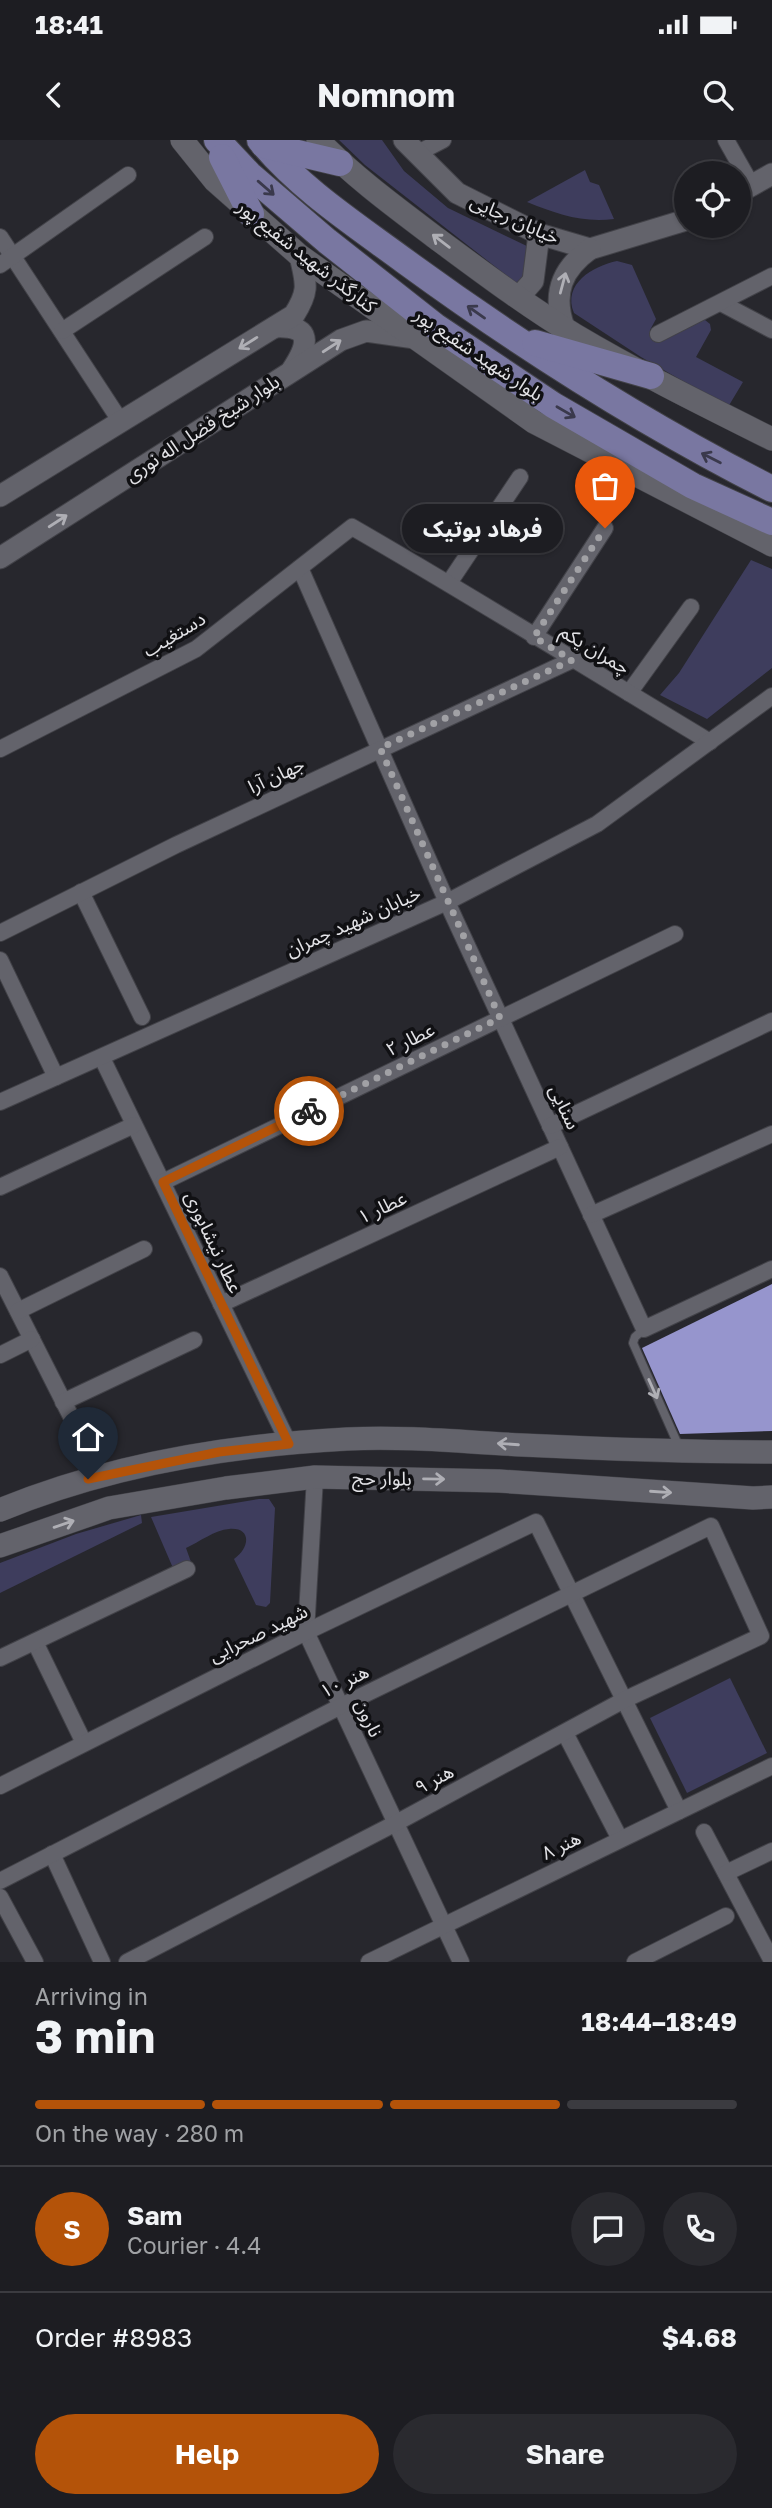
<!DOCTYPE html>
<html lang="en">
<head>
<meta charset="utf-8">
<style>
  body { margin:0; font-family:"Golos Text","Noto Sans Arabic",sans-serif; background:#2a2a2f; color:#f1f3f6; height:100vh; display:flex; flex-direction:column; font-size:26px; white-space:nowrap }
  * { box-sizing:border-box; margin:0 }
  p { font-size:23px; color:#a0a2a5 }
  .icon { flex:none; width:38px; height:38px; fill:none; stroke:currentColor; stroke-width:2; stroke-linecap:round; stroke-linejoin:round }
  .map { position:relative; height:1822px; overflow:hidden }
  .panel { display:flex; flex-direction:column; background:#1d1d22; flex:1 }
  .panel>* { flex:none }
  .tools { position:absolute; left:674px; top:21px; display:grid; gap:14px }
  .tools a { display:grid; place-items:center; width:77px; height:77px; border-radius:50%; background:#1d1d22; box-shadow:0 2px 5px #0004,0 0 0 2px #3b3b40; font-size:35px }
  .pin { position:absolute; display:grid; place-items:center; width:60px; height:60px; color:#fff; margin:-72px -30px; border-radius:50% 50% 50% 0; rotate:-45deg; box-shadow:0 0 7px #0007 }
  .pin .icon { rotate:45deg }
  .courier { position:absolute; display:grid; place-items:center; width:70px; height:70px; margin:-35px; border:5px solid #b45309; border-radius:50%; background:#fff; color:#222; box-shadow:0 2px 9px #0007 }
  .bubble { position:absolute; height:49px; border-radius:24px; background:#1d1d22; box-shadow:0 2px 5px #0004,0 0 0 2px #3b3b40; font-size:23px; font-weight:700; line-height:49px; text-align:center }
  .overview em { font-style:normal; font-weight:700 }
  .overview div { display:flex; flex-direction:column-reverse }
  .overview { display:flex; align-items:center; justify-content:space-between; height:119px; padding:0 35px }
  h1 { font-size:46px; font-weight:700; line-height:52px }
  .bar { display:grid; grid-template-columns:repeat(4,1fr); gap:10px 7px; align-content:center; height:84px; padding:0 35px }
  .bar i { height:9px; border-radius:5px; background:#3b3b40 }
  .bar .selected { background:#b45309 }
  .bar p { grid-column:span 4 }
  .line { display:flex; align-items:center; gap:18px; padding:0 35px; border-top:2px solid #3b3b40 }
  .line div { flex:1 }
  .round { display:grid; place-items:center; flex:none; width:74px; height:74px; border-radius:37px; background:#2a2a2f }
  .cta { display:flex; gap:14px; margin-top:auto; padding:14px 35px }
  .cta a { flex:1; height:80px; border-radius:42px; background:#b45309; color:#fff; font-size:28px; font-weight:700; line-height:80px; text-align:center }
  .cta a+a { background:#2a2a2f; color:#f1f3f6 }
  .status { display:flex; justify-content:space-between; align-items:center; height:49px; padding:0 35px; background:#1d1d22; direction:ltr }
  .status svg { height:19px; fill:currentColor }
  header { display:flex; justify-content:space-between; align-items:center; height:91px; padding:0 35px; background:#1d1d22; font-size:32px; font-weight:700 }
  .map>svg:first-child { display:block }
  .green { fill:#3e3d5d }
  .building { fill:#9695cd }
  .lines { fill:none; stroke-linecap:round; stroke-linejoin:round }
  .service-casing { stroke:#424248; stroke-width:10 }
  .minor-casing { stroke:#424248; stroke-width:18 }
  .tertiary-casing { stroke:#424248; stroke-width:23 }
  .secondary-casing { stroke:#424248; stroke-width:24 }
  .primary-casing { stroke:#424248; stroke-width:28 }
  .service { stroke:#63636b; stroke-width:8 }
  .minor { stroke:#63636b; stroke-width:16 }
  .tertiary { stroke:#63636b; stroke-width:21 }
  .secondary { stroke:#63636b; stroke-width:23 }
  .primary { stroke:#7977a1; stroke-width:26 }
  .oneway { stroke:#3a394c }
  .oneway2 { stroke:#afafb5 }
  .done { stroke:#a1a1a5; stroke-width:7; stroke-dasharray:0 12.6 }
  .route { stroke:#b45309; stroke-width:9 }
  .labels { text-anchor:middle; stroke-width:7; stroke-linejoin:round; paint-order:stroke }
  .street-label { font-size:19px; fill:#e2e2e6; stroke:#101013 }
</style>
</head>
<body>
<div class="status"><b>18:41</b><svg viewBox="0 0 49 12"><path d="M0 12V9h3v3zM5 12V6h3v6zM10 12V3h3v9zM15 12V0h3v12zM26 1h20v11H26zM47 4h2v5h-2z"/></svg></div>
<header><svg class="icon" aria-label="back" viewBox="0 0 24 24"><path d="M15 5l-7 7 7 7"/></svg>Nomnom<svg class="icon" aria-label="search" viewBox="0 0 24 24"><circle cx="10" cy="10" r="6"/><path d="M15 15l6 6"/></svg></header>
<div class="map">
<svg width="772" height="1822" viewBox="0 0 772 1822">
  <rect width="100%" height="100%" fill="#27272d"/>
  <g class="green">
    <path d="M 339,0 L 382,0 L 404,31 L 448,68 L 531,108 L 527,135 L 516,143 L 365,25 Z"/>
    <path d="M 585,30 L 590,42 L 599,45 L 614,79 C 582,83 557,74 527,62 Z"/>
    <path d="M 617,121 L 632,125 L 656,179 L 650,190 L 659,202 L 695,182 L 705,180 L 710,184 L 711,190 L 696,217 L 743,242 L 728,267 L 641,217 L 574,173 C 562,144 593,126 617,121 Z"/>
    <path d="M 751,420 L 772,429 L 772,528 L 707,579 L 660,555 L 679,533 Z"/>
    <path d="M 259,1359 L 269,1359 L 275,1368 L 270,1463 L 266,1467 L 256,1465 L 234,1419 C 250,1408 252,1387 229,1389 C 215,1390 199,1402 186,1408 L 191,1422 L 173,1428 L 151,1377 Z"/>
    <path d="M 141,1375 L 142,1383 L 0,1453 L 0,1423 L 76,1394 Z"/>
    <path d="M 730,1538 L 767,1613 L 687,1653 L 650,1578 Z"/>
  </g>
  <path class="building" d="M 772,1144 L 772,1291 L 680,1294 L 642,1208 Z"/>
  <g class="lines">
    <g class="service-casing">
      <path id="service" d="M 644,1189 L 635,1197 L 633,1203 L 680,1309"/>
    </g>
    <g class="minor-casing">
      <g id="minor">
        <path d="M 726,0 L 752,46"/>
        <path d="M 416,14 L 443,0"/>
        <path d="M 0,97 L 121,282"/>
        <path d="M 0,125 L 128,35"/>
        <path d="M 721,163 L 772,190"/>
        <path d="M 62,191 L 205,97"/>
        <path d="M 658,194 L 772,136"/>
        <path d="M 300,428 L 447,762 L 644,1189 L 772,1129"/>
        <path d="M 449,443 L 520,337"/>
        <path d="M 534,497 L 605,388"/>
        <path d="M 629,553 L 691,467"/>
        <path d="M 0,609 L 196,509 L 352,387 C 472,456 590,530 710,602"/>
        <path d="M 81,752 L 142,877"/>
        <path d="M 0,793 L 176,705 L 572,520"/>
        <path d="M 0,820 L 56,937"/>
        <path d="M 102,918 L 289,1304"/>
        <path d="M 0,962 L 447,762 L 597,684 L 772,556"/>
        <path d="M 550,986 L 772,881"/>
        <path d="M 163,1042 L 675,794"/>
        <path d="M 0,1047 L 134,985"/>
        <path d="M 591,1075 L 772,994"/>
        <path d="M 0,1136 L 101,1336"/>
        <path d="M 221,1164 L 560,1007"/>
        <path d="M 18,1171 L 144,1109"/>
        <path d="M 0,1215 L 32,1199"/>
        <path d="M 63,1262 L 194,1200"/>
        <path d="M 315,1337 L 306,1492 L 461,1822"/>
        <path d="M 35,1502 L 84,1603"/>
        <path d="M 0,1518 L 187,1429"/>
        <path d="M 565,1593 L 620,1699"/>
        <path d="M 0,1646 L 306,1492 L 536,1382 L 679,1671"/>
        <path d="M 704,1692 L 772,1821"/>
        <path d="M 52,1714 L 102,1822"/>
        <path d="M 726,1733 L 772,1711"/>
        <path d="M 0,1741 L 341,1566 L 711,1386 L 761,1496 L 624,1560 L 396,1683 L 127,1822"/>
        <path d="M 0,1757 L 35,1822"/>
        <path d="M 369,1822 L 772,1626"/>
        <path d="M 635,1822 L 726,1776"/>
      </g>
    </g>
    <g class="tertiary-casing">
      <g id="tertiary">
        <path d="M 404,0 L 457,53 L 539,94 L 590,109 L 686,80"/>
        <path d="M 738,53 L 772,34"/>
        <path d="M 518,158 L 533,141 L 539,94"/>
        <path d="M 275,187 C 313,185 309,204 292,230"/>
        <path d="M 564,187 C 552,153 562,129 590,109"/>
        <path d="M 0,356 L 294,175 C 310,150 306,143 300,116"/>
        <path d="M 0,418 L 341,200 L 366,191 L 415,198"/>
      </g>
    </g>
    <g class="secondary-casing">
      <g id="secondary">
        <path d="M 182,0 L 215,41 L 300,116 L 534,282 L 772,405"/>
        <path d="M 318,0 C 354,37 395,67 436,98 C 482,132 527,166 575,195 C 639,233 706,266 772,299"/>
        <path d="M 0,1370 C 109,1325 230,1305 347,1299 C 405,1296 464,1302 522,1305 C 606,1309 689,1312 772,1312"/>
        <path d="M 0,1406 L 109,1368 L 226,1348 L 315,1337 L 499,1341 L 753,1358 L 772,1357"/>
      </g>
    </g>
    <g class="primary-casing">
      <g id="primary">
        <path d="M 217,0 L 249,34 L 327,101 L 435,186 L 553,265 L 693,346 L 772,382"/>
        <path d="M 260,0 C 300,49 356,85 406,122 C 524,208 642,283 772,349"/>
        <path d="M 264,5 L 340,23"/>
        <path d="M 222,17 L 251,74"/>
        <path d="M 535,203 L 651,236"/>
      </g>
    </g>
    <use href="#service" class="service"/>
    <use href="#minor" class="minor"/>
    <use href="#tertiary" class="tertiary"/>
    <use href="#secondary" class="secondary"/>
    <use href="#primary" class="primary"/>
  </g>
  <defs><path id="oneway-shaft" d="M-6 0H5M1.5-3L5.5 0L1.5 3" fill="none" stroke-width="1.6" stroke-linecap="round" stroke-linejoin="round" transform="scale(1.75)"/></defs>
  <g class="oneway">
    <use href="#oneway-shaft" transform="translate(266 48) rotate(41)"/>
    <use href="#oneway-shaft" transform="translate(476 172) rotate(-145)"/>
    <use href="#oneway-shaft" transform="translate(566 272) rotate(30)"/>
    <use href="#oneway-shaft" transform="translate(711 318) rotate(-153)"/>
  </g>
  <g class="oneway2">
    <use href="#oneway-shaft" transform="translate(441 101) rotate(-143)"/>
    <use href="#oneway-shaft" transform="translate(563 143) rotate(-75)"/>
    <use href="#oneway-shaft" transform="translate(248 203) rotate(148)"/>
    <use href="#oneway-shaft" transform="translate(332 206) rotate(-33)"/>
    <use href="#oneway-shaft" transform="translate(58 381) rotate(-33)"/>
    <use href="#oneway-shaft" transform="translate(653 1249) rotate(66)"/>
    <use href="#oneway-shaft" transform="translate(508 1304) rotate(-176)"/>
    <use href="#oneway-shaft" transform="translate(434 1339) rotate(1)"/>
    <use href="#oneway-shaft" transform="translate(661 1352) rotate(4)"/>
    <use href="#oneway-shaft" transform="translate(64 1384) rotate(-19)"/>
  </g>
  <g class="lines">
    <path class="done" d="M 309,971 L 500,878 L 380,608 L 572,520 L 534,497 L 605,388"/>
    <path class="route" d="M 88,1339 L 219,1312 L 289,1304 L 163,1042 L 309,971"/>
  </g>
  <g class="labels">
    <g class="street-label">
      <text transform="translate(515 79) rotate(24)" y="7">خیابان رجایی</text>
      <text transform="translate(307 116) rotate(38)" y="7">کنارگذر شهید شفیع پور</text>
      <text transform="translate(479 214) rotate(34)" y="7">بلوار شهید شفیع پور</text>
      <text transform="translate(202 288) rotate(-33)" y="7">بلوار شیخ فضل اله نوری</text>
      <text transform="translate(174 494) rotate(-31)" y="7">دستغیب</text>
      <text transform="translate(595 509) rotate(31)" y="7">چمران یکم</text>
      <text transform="translate(276 635) rotate(-25)" y="7">جهان آرا</text>
      <text transform="translate(353 781) rotate(-24)" y="7">خیابان شهید چمران</text>
      <text transform="translate(410 899) rotate(-26)" y="7">عطار ۲</text>
      <text transform="translate(565 967) rotate(65)" y="7">سنایی</text>
      <text transform="translate(382 1067) rotate(-25)" y="7">عطار ۱</text>
      <text transform="translate(214 1102) rotate(65)" y="7">عطار نیشابوری</text>
      <text transform="translate(382 1338) rotate(1)" y="7">بلوار حج</text>
      <text transform="translate(258 1493) rotate(-26)" y="7">شهید صحرایی</text>
      <text transform="translate(344 1541) rotate(-26)" y="7">هنر ۱۰</text>
      <text transform="translate(369 1578) rotate(65)" y="7">نارون</text>
      <text transform="translate(434 1639) rotate(-28)" y="7">هنر ۹</text>
      <text transform="translate(561 1705) rotate(-26)" y="7">هنر ۸</text>
    </g>
  </g>
</svg>
<div class="tools">
<a><svg class="icon" aria-label="locate" viewBox="0 0 24 24"><circle cx="12" cy="12" r="6"/><path d="M12 2v4M12 18v4M2 12h4M18 12h4"/></svg></a>
</div>
<div class="pin" style="left:605px;top:388px;background:#ea580c"><svg class="icon" aria-label="bag" viewBox="0 0 24 24"><path d="M5 8h14l-1 12H6zM9 8a3 3 0 0 1 6 0"/></svg></div>
<div class="pin" style="left:88px;top:1339px;background:#1f2937"><svg class="icon" aria-label="home" viewBox="0 0 24 24"><path d="M3 11l9-7 9 7M6 9v11h12V9"/></svg></div>
<div class="courier" style="left:309px;top:971px"><svg class="icon" aria-label="bike" viewBox="0 0 24 24"><circle cx="6" cy="16" r="4"/><circle cx="18" cy="16" r="4"/><path d="M6 16l4-8h5l3 8M10 8l3 8H6M13 5h3"/></svg></div>
<div class="bubble" style="left:402px;top:364px;width:161px">فرهاد بوتیک</div>
</div>
<section class="panel">
<div class="overview"><div><h1>3 min</h1><p>Arriving in</p></div><em>18:44–18:49</em></div>
<div class="bar"><i class="selected"></i><i class="selected"></i><i class="selected"></i><i></i><p>On the way · 280 m</p></div>
<div class="line" style="height:126px"><b class="round" style="background:#b45309;color:#fff">S</b><div><b>Sam</b><p>Courier · 4.4</p></div><a class="round"><svg class="icon" aria-label="chat" viewBox="0 0 24 24"><path d="M4 5h16v11H9l-5 4z"/></svg></a><a class="round"><svg class="icon" aria-label="phone" viewBox="0 0 24 24"><path d="M5 4h4l2 5-3 2q2 4 5 5l2-3 5 2v4C11 20 4 13 5 4z"/></svg></a></div>
<div class="line" style="height:91px"><div>Order #8983</div><b>$4.68</b></div>
<div class="cta"><a>Help</a><a>Share</a></div>
</section>
</body>
</html>
